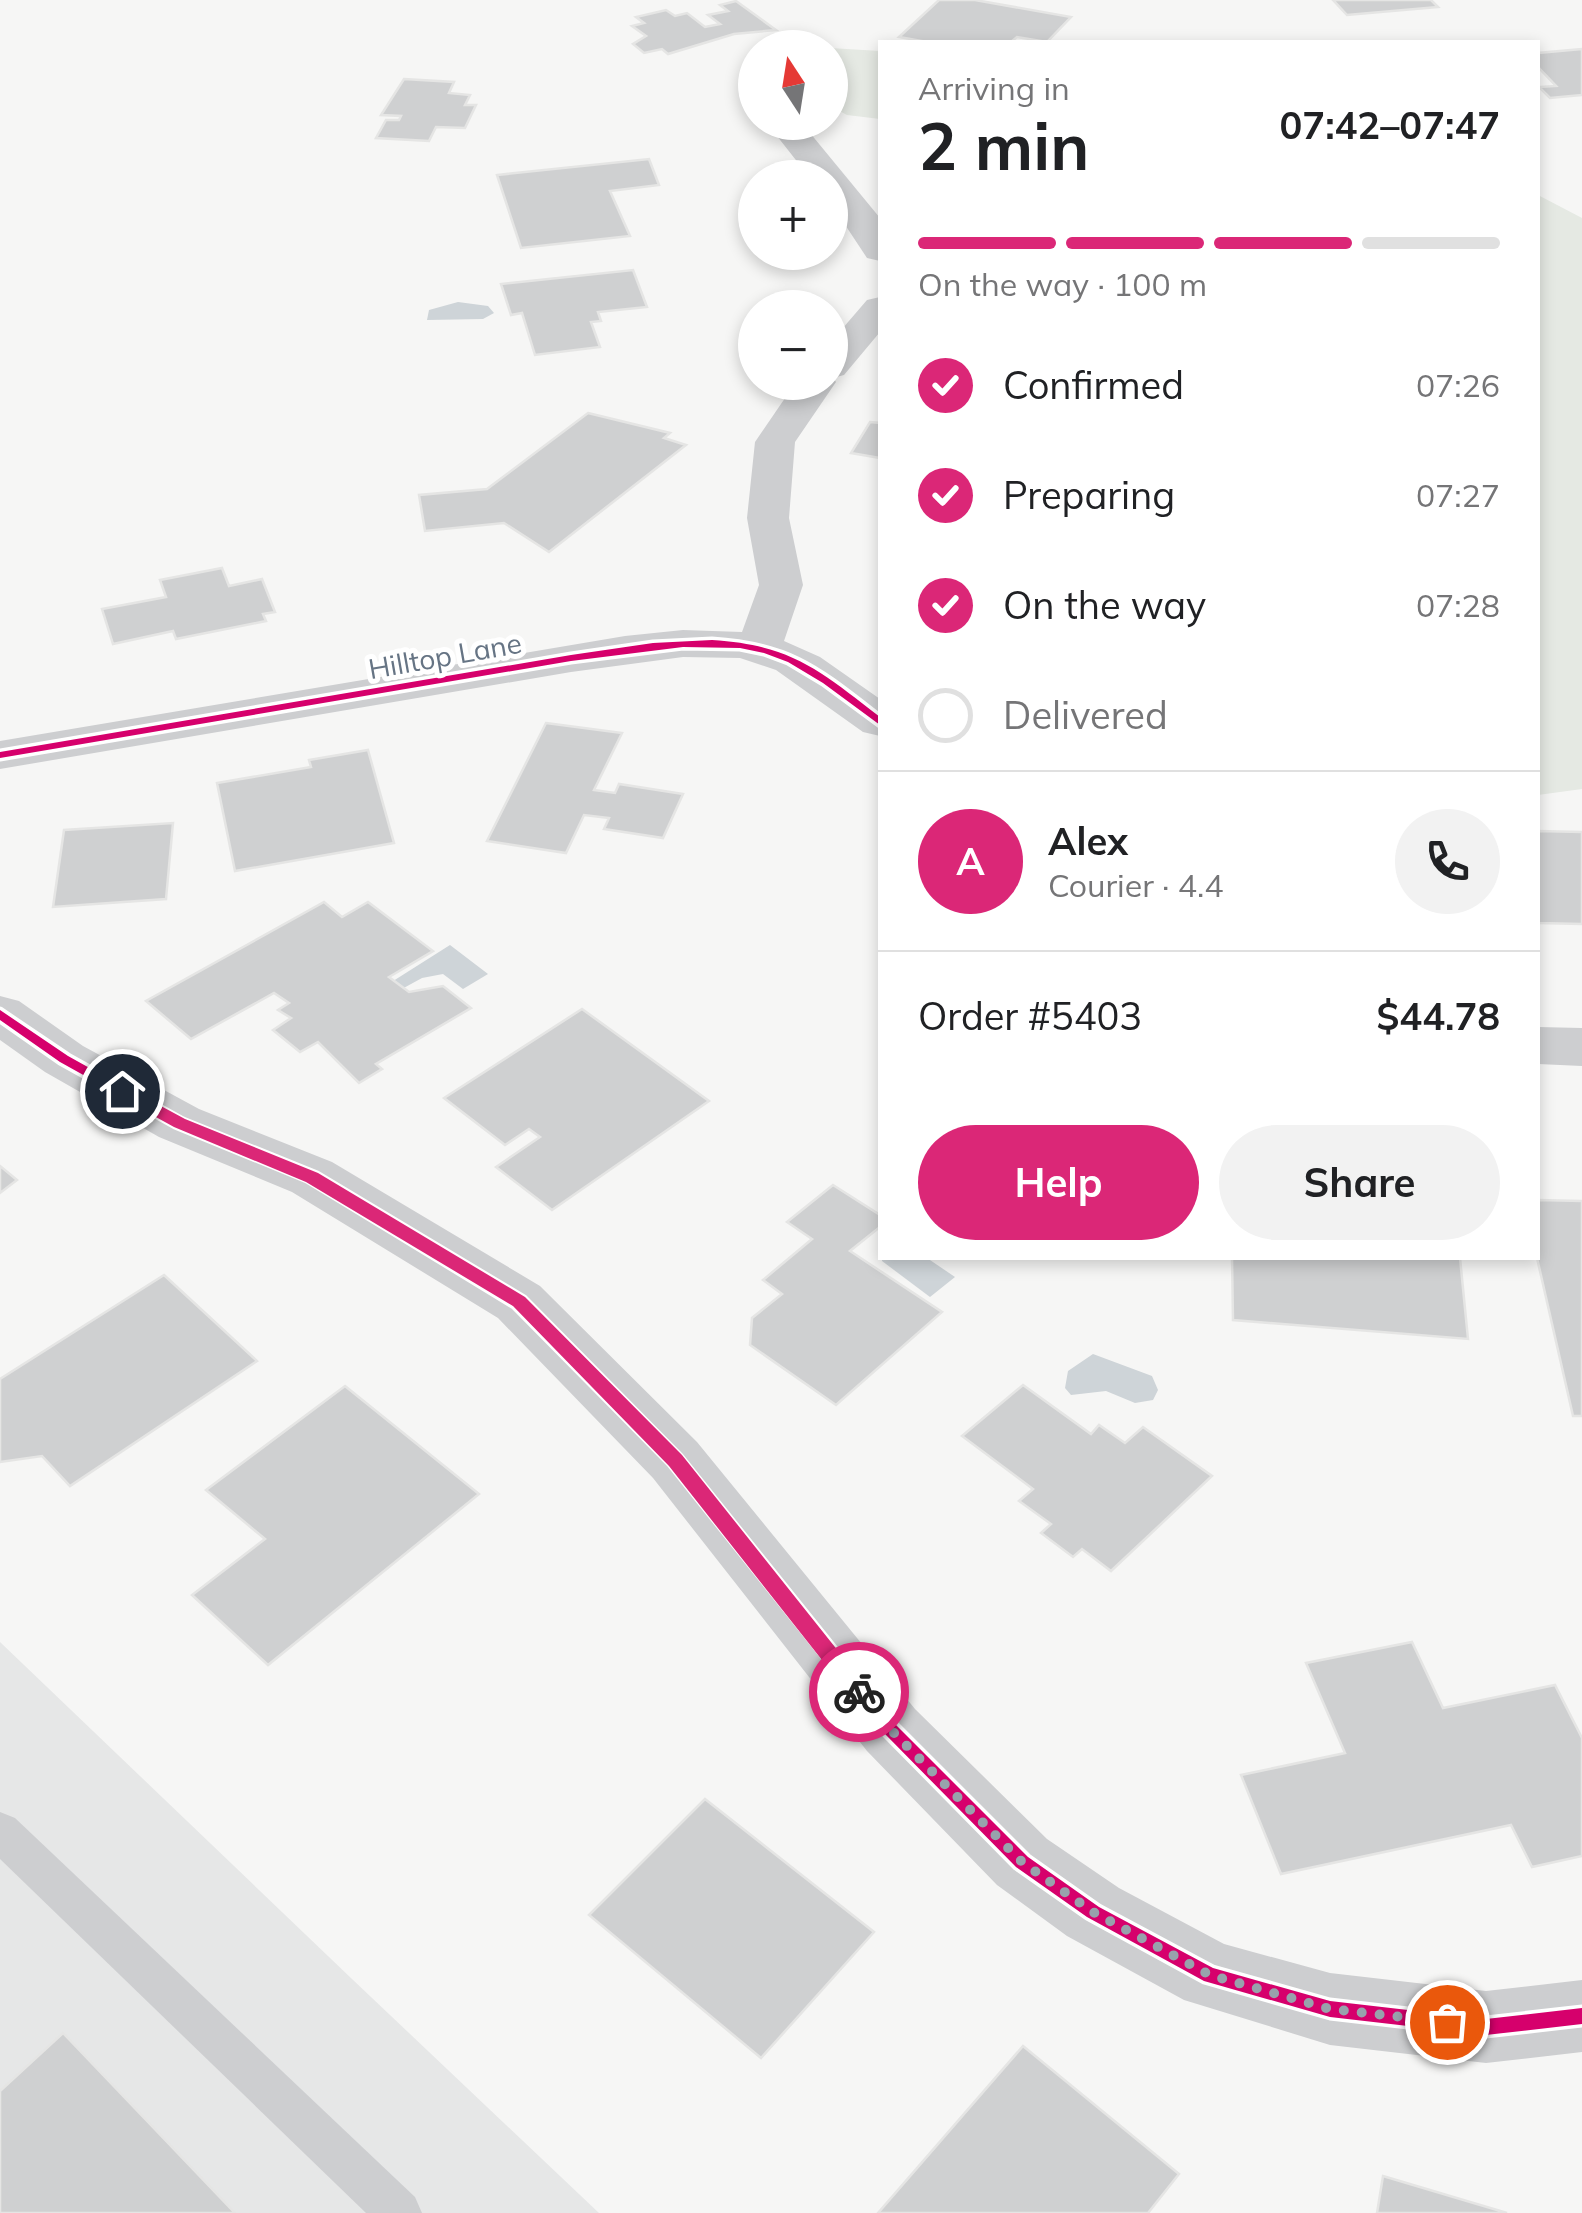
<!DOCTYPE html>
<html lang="en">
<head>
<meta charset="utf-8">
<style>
  body { margin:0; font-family:Mulish,sans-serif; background:#f2f2f2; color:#202124; height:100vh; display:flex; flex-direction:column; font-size:38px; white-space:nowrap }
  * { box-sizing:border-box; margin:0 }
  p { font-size:32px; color:#757577 }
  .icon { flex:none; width:55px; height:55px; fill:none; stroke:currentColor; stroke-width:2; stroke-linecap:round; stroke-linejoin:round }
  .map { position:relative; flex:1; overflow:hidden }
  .side { position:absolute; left:878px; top:40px; width:662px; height:1220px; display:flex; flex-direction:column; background:#fff; border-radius:0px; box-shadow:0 5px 15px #0003 }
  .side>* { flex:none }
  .needle { width:65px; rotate:348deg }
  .buttons { position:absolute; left:738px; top:30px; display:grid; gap:20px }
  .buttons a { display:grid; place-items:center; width:110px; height:110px; border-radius:50%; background:#fff; box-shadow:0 5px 15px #0003; font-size:50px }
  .pin { position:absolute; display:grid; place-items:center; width:85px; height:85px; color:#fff; margin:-42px; border:5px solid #fff; border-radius:50%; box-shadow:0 2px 10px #0007 }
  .courier { position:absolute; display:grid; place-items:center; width:100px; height:100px; margin:-50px; border:8px solid #db2777; border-radius:50%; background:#fff; color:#222; box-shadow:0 2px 12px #0007 }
  .head em { font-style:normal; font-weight:700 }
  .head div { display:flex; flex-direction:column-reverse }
  .head { display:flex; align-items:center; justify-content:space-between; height:170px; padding:0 40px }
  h1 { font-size:65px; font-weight:700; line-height:75px }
  .bar { display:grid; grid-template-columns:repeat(4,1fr); gap:15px 10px; align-content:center; height:120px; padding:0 40px }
  .bar i { height:12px; border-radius:8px; background:#e0e0e0 }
  .bar .current { background:#db2777 }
  .bar p { grid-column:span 4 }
  .line { display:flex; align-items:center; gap:25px; padding:0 40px; border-top:2px solid #e0e0e0 }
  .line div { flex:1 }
  .round { display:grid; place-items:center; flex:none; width:105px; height:105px; border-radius:52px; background:#f2f2f2 }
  ol { padding:0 40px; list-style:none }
  li { display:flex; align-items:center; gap:30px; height:110px }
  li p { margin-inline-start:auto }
  li .icon { padding:10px; border-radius:50%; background:#db2777; color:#fff; stroke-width:4 }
  li:last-child { color:#757577 }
  li i { width:55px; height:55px; border:5px solid #e0e0e0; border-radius:50% }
  .action { display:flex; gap:20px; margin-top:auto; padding:20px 40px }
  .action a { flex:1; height:115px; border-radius:60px; background:#db2777; color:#fff; font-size:40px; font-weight:700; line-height:115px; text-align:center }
  .action a+a { background:#f2f2f2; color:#202124 }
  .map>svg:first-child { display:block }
  .built { fill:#e6e7e7 }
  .green { fill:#e5e9e3 }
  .water { fill:#ced4d8 }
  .building { fill:#cfd0d1; stroke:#e5e5e4; stroke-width:2.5 }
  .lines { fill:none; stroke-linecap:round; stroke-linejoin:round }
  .lane { fill:#cdced0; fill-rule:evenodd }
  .street { fill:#cdced0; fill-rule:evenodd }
  .cycleway-casing { stroke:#fff; stroke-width:7 }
  .cycleway { fill:#d6006c; fill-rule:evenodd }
  .route { fill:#db2777 }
  .done { stroke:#98a2ac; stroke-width:10; stroke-dasharray:0 18 }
  .labels { text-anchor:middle; stroke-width:10; stroke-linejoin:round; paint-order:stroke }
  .street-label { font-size:28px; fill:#667484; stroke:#fff }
</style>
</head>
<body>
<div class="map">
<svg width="1582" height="2213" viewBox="0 0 1582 2213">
  <rect width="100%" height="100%" fill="#f6f6f5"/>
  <path class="built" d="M 0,1642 L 352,1979 L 599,2213 L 0,2213 Z"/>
  <g class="green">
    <path d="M 830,48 L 880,51 L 880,119 L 847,115 L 830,106 Z"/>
    <path d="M 1538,195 L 1582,218 L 1582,789 L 1538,795 Z"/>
  </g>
  <g class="water">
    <path d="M 458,302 L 488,306 L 494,313 L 483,319 L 427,320 L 429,310 Z"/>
    <path d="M 450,945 L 488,974 L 463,989 L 443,974 L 422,978 L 400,990 L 390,983 Z"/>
    <path d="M 882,1258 L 927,1258 L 955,1277 L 930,1297 L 882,1261 Z"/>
    <path d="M 1093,1354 L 1152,1376 L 1158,1390 L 1153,1400 L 1135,1403 L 1106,1391 L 1071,1395 L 1065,1388 L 1068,1371 Z"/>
  </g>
  <g class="building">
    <path d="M 939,0 L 975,0 L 1071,17 L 1047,42 L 1017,37 L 1011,42 L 927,42 L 899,37 Z"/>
    <path d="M 1333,0 L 1431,0 L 1438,7 L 1347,15 Z"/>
    <path d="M 736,1 L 776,30 L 734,34 L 668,54 L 662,49 L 644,53 L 633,44 L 646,36 L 632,26 L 644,23 L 636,17 L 666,10 L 675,16 L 687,13 L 705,27 L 720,24 L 708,15 L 728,11 L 720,5 Z"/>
    <path d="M 1582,49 L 1582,95 L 1550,98 L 1539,87 L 1556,86 L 1538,67 L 1538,53 Z"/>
    <path d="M 404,79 L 454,82 L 449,93 L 470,95 L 465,105 L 476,105 L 465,128 L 436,127 L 429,141 L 376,138 L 386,120 L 399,120 L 401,116 L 381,115 Z"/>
    <path d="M 649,159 L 659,185 L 610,191 L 630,236 L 521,248 L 497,175 Z"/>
    <path d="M 633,270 L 647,307 L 598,312 L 601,321 L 591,322 L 600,347 L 535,355 L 522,313 L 511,315 L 501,284 Z"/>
    <path d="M 588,413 L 670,433 L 664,438 L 686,445 L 549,552 L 504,523 L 425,531 L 419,495 L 487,489 Z"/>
    <path d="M 870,422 L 880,423 L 880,458 L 851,453 Z"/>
    <path d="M 222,568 L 229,586 L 262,579 L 275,612 L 263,614 L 266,621 L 176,639 L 173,631 L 113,644 L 102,609 L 166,597 L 160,580 Z"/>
    <path d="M 546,723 L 622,733 L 594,790 L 615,793 L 619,784 L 683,794 L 663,838 L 604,829 L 609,818 L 584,815 L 566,853 L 487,841 Z"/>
    <path d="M 368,750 L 394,843 L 235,871 L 217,783 L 311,767 L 309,760 Z"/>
    <path d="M 173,823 L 166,899 L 53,907 L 64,830 Z"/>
    <path d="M 1538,831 L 1582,832 L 1582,924 L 1538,923 Z"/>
    <path d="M 324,902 L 342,917 L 368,902 L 433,951 L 389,977 L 409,992 L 443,986 L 471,1008 L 376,1064 L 382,1069 L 359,1083 L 318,1042 L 300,1052 L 273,1030 L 291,1018 L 278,1010 L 289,1003 L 274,993 L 191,1039 L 146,1001 Z"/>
    <path d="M 582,1009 L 709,1101 L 552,1210 L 496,1167 L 540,1137 L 529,1129 L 505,1145 L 444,1098 Z"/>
    <path d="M 0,1166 L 17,1180 L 0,1193 Z"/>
    <path d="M 833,1185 L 880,1215 L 880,1227 L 850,1251 L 942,1312 L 836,1405 L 750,1345 L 752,1318 L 782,1294 L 763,1280 L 812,1239 L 787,1222 Z"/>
    <path d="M 1538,1200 L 1582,1201 L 1582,1416 L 1573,1416 L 1537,1258 Z"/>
    <path d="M 1232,1258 L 1460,1258 L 1468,1339 L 1233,1320 Z"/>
    <path d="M 164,1275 L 257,1361 L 70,1486 L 42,1456 L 0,1462 L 0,1379 Z"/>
    <path d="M 1023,1385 L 1091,1434 L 1099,1425 L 1125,1443 L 1143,1427 L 1212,1476 L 1111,1571 L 1082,1549 L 1073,1557 L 1041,1533 L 1051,1524 L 1019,1501 L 1033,1489 L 962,1436 Z"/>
    <path d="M 345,1386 L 479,1494 L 268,1665 L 192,1595 L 265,1539 L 206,1490 Z"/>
    <path d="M 1412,1642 L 1443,1708 L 1555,1685 L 1582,1738 L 1582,1856 L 1532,1867 L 1511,1825 L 1281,1874 L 1241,1775 L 1345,1753 L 1306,1663 Z"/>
    <path d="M 705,1799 L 874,1932 L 761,2058 L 589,1915 Z"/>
    <path d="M 63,2033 L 235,2213 L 0,2213 L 0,2091 Z"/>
    <path d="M 1023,2046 L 1179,2174 L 1148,2213 L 878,2213 Z"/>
    <path d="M 1383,2176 L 1507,2213 L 1377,2213 Z"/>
  </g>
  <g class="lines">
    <path class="lane" d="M 0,1812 L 15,1818 L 415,2197 L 422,2213 L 366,2213 L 0,1859 Z"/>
    <g class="street">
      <path d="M 766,122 L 801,122 L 880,218 L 880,261 L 867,258 L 830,202 L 830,178 L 810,178 Z"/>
      <path d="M 880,297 L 880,332 L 844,375 L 833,378 L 836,382 L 795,442 L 789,518 L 803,585 L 784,641 L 820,657 L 880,699 L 880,736 L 863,732 L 776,670 L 740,658 L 683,657 L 571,672 L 0,769 L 0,741 L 625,636 L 683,630 L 742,632 L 759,585 L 747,518 L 755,442 L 796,382 L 830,382 L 830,343 L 867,300 Z"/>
      <path d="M 0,996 L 19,1001 L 83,1046 L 199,1109 L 332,1162 L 540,1286 L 697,1442 L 915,1709 L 1047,1839 L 1119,1888 L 1224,1944 L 1330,1973 L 1486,1991 L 1582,1980 L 1582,2052 L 1486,2063 L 1330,2045 L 1184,2000 L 1067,1936 L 997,1885 L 867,1751 L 653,1478 L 498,1318 L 292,1192 L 159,1137 L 45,1072 L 0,1040 Z"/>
      <path d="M 1538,1027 L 1582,1028 L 1582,1066 L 1538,1064 Z"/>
    </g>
    <g class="cycleway-casing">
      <g id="cycleway">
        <path d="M 712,640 C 792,645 819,670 880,717 L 880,725 L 823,683 L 788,662 L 764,653 L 740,648 L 683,647 L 571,661 L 0,758 L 0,752 L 571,655 L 653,643 Z"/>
        <path d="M 0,1010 L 68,1056 L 183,1120 L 317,1174 L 524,1298 L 680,1456 L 896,1725 L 1028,1857 L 1099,1907 L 1213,1968 L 1330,2001 L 1486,2019 L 1582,2008 L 1582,2024 L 1486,2035 L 1330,2017 L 1204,1981 L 1087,1917 L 1016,1867 L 886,1735 L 670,1464 L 514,1306 L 307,1180 L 175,1126 L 60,1062 L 0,1020 Z"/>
      </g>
    </g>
    <use href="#cycleway" class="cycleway"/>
  </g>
  <path class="route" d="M 122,1085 L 185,1119 L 318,1173 L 525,1297 L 682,1455 L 866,1686 L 866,1698 L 852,1698 L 669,1466 L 513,1306 L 306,1182 L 174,1127 L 116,1095 L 116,1087 Z"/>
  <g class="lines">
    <path class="done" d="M 859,1692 L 891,1730 L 1022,1862 L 1093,1912 L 1210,1975 L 1330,2009 L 1447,2022"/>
  </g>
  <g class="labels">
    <g class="street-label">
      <text transform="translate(445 656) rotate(-10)" y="10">Hilltop Lane</text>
    </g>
  </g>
</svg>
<div class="buttons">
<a><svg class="needle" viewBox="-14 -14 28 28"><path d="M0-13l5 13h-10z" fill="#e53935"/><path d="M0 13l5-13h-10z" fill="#757577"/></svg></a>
<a>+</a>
<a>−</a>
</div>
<div class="pin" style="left:1447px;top:2022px;background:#ea580c"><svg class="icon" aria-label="bag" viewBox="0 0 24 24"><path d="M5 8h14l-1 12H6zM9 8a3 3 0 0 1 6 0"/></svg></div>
<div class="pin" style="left:122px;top:1091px;background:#1f2937"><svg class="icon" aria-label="home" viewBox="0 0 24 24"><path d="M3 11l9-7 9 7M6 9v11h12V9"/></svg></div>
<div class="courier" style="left:859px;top:1692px"><svg class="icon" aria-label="bike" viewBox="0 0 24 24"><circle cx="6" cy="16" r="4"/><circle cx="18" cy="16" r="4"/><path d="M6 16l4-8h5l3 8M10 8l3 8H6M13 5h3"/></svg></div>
<section class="side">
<div class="head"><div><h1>2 min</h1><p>Arriving in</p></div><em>07:42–07:47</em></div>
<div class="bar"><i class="current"></i><i class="current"></i><i class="current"></i><i></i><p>On the way · 100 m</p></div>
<ol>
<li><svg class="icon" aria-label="check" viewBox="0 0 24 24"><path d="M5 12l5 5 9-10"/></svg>Confirmed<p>07:26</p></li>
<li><svg class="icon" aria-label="check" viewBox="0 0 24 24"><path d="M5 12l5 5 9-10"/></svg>Preparing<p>07:27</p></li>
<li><svg class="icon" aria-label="check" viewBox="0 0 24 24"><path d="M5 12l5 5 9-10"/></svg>On the way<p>07:28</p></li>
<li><i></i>Delivered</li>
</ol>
<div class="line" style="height:180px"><b class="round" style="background:#db2777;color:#fff">A</b><div><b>Alex</b><p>Courier · 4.4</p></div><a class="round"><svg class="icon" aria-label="phone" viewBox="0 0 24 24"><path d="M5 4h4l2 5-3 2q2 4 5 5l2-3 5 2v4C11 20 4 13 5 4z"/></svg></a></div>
<div class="line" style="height:130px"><div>Order #5403</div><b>$44.78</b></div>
<div class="action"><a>Help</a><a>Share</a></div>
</section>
</div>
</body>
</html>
